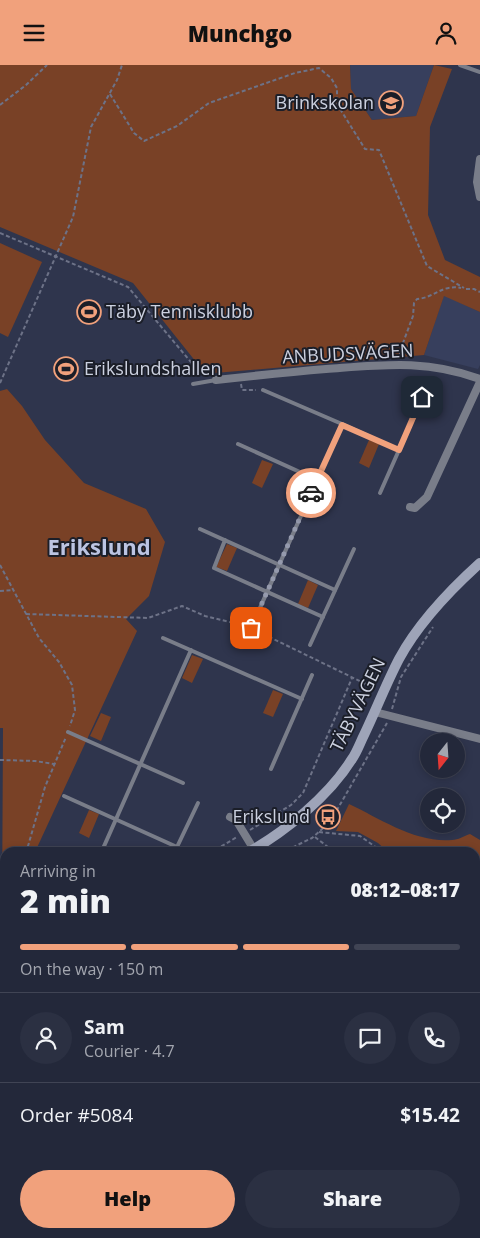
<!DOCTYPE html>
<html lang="en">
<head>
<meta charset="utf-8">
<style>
  body { margin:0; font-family:"Open Sans",sans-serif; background:#2b3042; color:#f1f3f6; height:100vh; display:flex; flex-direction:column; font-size:19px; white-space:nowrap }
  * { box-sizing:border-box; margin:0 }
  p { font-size:16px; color:#a3a6af }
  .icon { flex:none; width:28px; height:28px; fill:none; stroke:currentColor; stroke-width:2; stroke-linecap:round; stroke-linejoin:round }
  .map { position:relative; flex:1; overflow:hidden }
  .sheet { position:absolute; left:0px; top:782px; width:480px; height:391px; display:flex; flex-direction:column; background:#23283a; border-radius:15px 15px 0 0; box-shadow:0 2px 8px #0003,0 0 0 1px #404454 }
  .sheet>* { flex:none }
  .needle { width:32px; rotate:197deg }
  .fabs { position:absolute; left:420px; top:668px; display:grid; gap:10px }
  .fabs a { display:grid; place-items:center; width:45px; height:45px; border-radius:50%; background:#23283a; box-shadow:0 2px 8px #0003,0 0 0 1px #404454; font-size:25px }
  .pin { position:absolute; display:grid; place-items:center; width:42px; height:42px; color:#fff; margin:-21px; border-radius:10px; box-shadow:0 2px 8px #0006 }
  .courier { position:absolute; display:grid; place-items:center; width:50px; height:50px; margin:-25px; border:4px solid #f1a17c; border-radius:50%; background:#fff; color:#222; box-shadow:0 1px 6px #0007 }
  .head em { font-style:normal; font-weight:800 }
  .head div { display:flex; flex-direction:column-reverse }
  .head { display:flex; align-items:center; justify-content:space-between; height:85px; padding:0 20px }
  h1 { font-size:32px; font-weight:800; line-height:38px }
  .bar { display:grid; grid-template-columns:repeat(4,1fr); gap:8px 5px; align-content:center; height:60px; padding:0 20px }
  .bar i { height:6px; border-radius:4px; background:#404454 }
  .bar .active { background:#f1a17c }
  .bar p { grid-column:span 4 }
  .line { display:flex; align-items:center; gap:12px; padding:0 20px; border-top:1px solid #404454 }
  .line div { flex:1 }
  .round { display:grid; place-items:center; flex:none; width:52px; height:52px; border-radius:26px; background:#2b3042 }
  .action { display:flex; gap:10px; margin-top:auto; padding:10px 20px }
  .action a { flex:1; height:58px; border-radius:30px; background:#f1a17c; color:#111; font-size:20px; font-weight:800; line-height:58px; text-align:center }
  .action a+a { background:#2b3042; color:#f1f3f6 }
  header { display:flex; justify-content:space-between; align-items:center; height:65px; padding:0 20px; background:#f1a17c; color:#111; font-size:22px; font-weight:800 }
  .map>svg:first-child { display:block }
  .built { fill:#373f5d }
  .green { fill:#794126 }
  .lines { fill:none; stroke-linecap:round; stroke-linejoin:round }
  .path { stroke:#6d7287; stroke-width:2; stroke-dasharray:4 2.5; stroke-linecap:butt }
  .lane { stroke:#797d89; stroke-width:4 }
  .street { stroke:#797d89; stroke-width:8 }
  .secondary { stroke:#9ea4b8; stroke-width:10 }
  .done { stroke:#959aad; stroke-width:5; stroke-dasharray:0 9 }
  .route { stroke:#f1a17c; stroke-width:6 }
  .labels { text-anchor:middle; stroke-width:4; stroke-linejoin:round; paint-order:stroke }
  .poi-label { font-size:18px; fill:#ccd1e0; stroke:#1b1e28; text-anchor:end }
  .street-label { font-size:18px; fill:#ccd1e0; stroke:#1b1e28 }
  .district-label { font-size:22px; font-weight:bold; fill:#bcc4e2; stroke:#1b1e28 }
</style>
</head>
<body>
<header><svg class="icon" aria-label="menu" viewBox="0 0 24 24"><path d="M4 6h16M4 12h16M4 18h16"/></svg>Munchgo<svg class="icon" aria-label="person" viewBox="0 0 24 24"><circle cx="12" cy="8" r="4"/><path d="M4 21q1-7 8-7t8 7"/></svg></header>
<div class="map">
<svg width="480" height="1173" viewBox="0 0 480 1173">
  <rect width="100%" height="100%" fill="#2f354d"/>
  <g class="built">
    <path d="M 350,0 L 434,0 L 416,51 L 372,55 L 351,24 Z"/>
    <path d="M 444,230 L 480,247 L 480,300 L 478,304 L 424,290 Z"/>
    <path d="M 84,1169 L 155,1169 L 158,1173 L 82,1173 Z"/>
  </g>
  <g class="green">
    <path d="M 0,0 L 350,0 L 351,24 L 372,55 L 416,51 L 434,0 L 452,4 L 430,62 L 428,150 L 445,195 L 480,212 L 480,247 L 444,231 L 424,290 L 215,308 L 200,302 L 133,218 L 0,162 Z"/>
    <path d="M 0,178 L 42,197 L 8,272 L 0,268 Z"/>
    <path d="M 7,324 L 22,341 L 45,375 L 84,418 L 146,444 L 165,477 L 149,531 L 126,554 L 137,566 L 35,787 L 30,787 L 24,785 L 23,787 L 5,788 L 5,849 L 2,850 L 3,663 L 0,663 L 0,326 Z"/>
    <path d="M 369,375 L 379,379 L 369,403 L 359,398 Z"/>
    <path d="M 262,395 L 273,399 L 262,423 L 252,418 Z"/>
    <path d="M 227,479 L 237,483 L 227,506 L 216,502 Z"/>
    <path d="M 308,515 L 318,520 L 308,543 L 298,539 Z"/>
    <path d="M 192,590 L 203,594 L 192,618 L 182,613 Z"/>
    <path d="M 273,625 L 283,629 L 273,652 L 263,648 Z"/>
    <path d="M 101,648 L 111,652 L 101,676 L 90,671 Z"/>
    <path d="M 349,739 C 381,754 415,778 452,775 C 458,775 464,771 470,769 L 480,775 L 480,810 L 475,810 L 475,788 L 388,787 L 378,778 L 358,767 L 336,766 Z"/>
    <path d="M 89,745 L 99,749 L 89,773 L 79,768 Z"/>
    <path d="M 5,946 L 5,1169 L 84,1169 L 82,1173 L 0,1173 L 0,956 Z"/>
    <path d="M 193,1169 L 279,1169 L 279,1173 L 190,1173 Z"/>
  </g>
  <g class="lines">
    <g class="path">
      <path d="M 110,29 L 134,68 L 144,76 L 177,61 L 209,38 L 295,8 L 319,3 L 331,13 L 337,23 L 337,39 L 365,84 L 379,85 L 427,201 L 464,223"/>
      <path d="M 0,40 L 26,20 L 47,0"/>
      <path d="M 0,168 L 128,222 L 195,302 L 207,309"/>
      <path d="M 466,224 L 474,224 L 480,227"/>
      <path d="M 400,291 L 400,286 L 413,251 L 414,238 L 417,234 C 434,233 442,219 461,223"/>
      <path d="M 0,318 L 73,152 L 91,62 L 117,15 L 122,0"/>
      <path d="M 241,319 L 242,325 L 256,325"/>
      <path d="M 424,327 L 431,311"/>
      <path d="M 0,500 L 39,573 L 59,597 L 72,620 L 75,645 L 70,661"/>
      <path d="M 0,526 L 13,525"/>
      <path d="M 26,549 L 148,553 L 182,541 L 205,551 L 246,561"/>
      <path d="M 257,566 L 374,623"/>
      <path d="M 392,644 L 401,612 L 433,562"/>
      <path d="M 0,695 L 35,696 L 54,699"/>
      <path d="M 250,765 L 291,740 L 303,728 L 352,613"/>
      <path d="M 319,767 L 360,771 L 384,788"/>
      <path d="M 315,772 L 328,782 L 330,788"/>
      <path d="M 182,784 L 189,788"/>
      <path d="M 26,788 L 45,722 L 66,672"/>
      <path d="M 210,788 L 237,772"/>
      <path d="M 281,788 L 312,773 L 330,757 L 387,658"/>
      <path d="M 475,797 L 480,796"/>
      <path d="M 0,889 L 4,889 L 5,886"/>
      <path d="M 0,944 L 5,938"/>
      <path d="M 0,1015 L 5,996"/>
      <path d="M 475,1026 L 480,1028"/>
      <path d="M 475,1072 L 480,1074"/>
      <path d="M 475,1152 L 480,1144"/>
      <path d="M 0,1153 L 5,1150"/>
      <path d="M 466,1173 L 468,1169"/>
    </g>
    <g class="lane">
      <path d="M 460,0 L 480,7"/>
      <path d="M 193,319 L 216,315"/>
      <path d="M 342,359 L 399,385 L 422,332"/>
      <path d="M 238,379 L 333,422"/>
      <path d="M 380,428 L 399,385"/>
      <path d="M 200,464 L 335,525"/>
      <path d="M 225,475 L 214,503 L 323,552"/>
      <path d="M 251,563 L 342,359 L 263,325"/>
      <path d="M 163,573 L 302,634"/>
      <path d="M 310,580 L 354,484"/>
      <path d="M 68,667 L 183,718"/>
      <path d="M 271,704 L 312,610"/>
      <path d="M 64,731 L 177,782 L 198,738"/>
      <path d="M 101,788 L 191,585"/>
      <path d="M 0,817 L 5,817"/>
      <path d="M 475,857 L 480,856"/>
      <path d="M 475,959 L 480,959"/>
      <path d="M 475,985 L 480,987"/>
      <path d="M 475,1157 L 480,1159"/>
      <path d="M 178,1173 L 182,1169"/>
    </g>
    <g class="street">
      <path d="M 480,94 L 477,117 L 480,132"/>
      <path d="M 216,315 C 252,311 289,307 326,304 C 382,300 426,294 480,314"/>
      <path d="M 410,442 L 415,443 L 427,432 L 480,317"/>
      <path d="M 375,647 L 480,674"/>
      <path d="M 230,752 L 236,755 L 256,788"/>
      <path d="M 475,913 L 480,913"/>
      <path d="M 298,1173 L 298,1169"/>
    </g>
    <g class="secondary">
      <path d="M 247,788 C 285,767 329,731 352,694 C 357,687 360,678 364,670 C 376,645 386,619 399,594 C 419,557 449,526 480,498"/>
      <path d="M 0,904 L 5,903"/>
    </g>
  </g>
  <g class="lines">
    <path class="done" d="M 251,563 L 311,428"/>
    <path class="route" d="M 311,428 L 342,360 L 399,385 L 422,332"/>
  </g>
  <defs>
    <g id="school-ring" transform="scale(1.25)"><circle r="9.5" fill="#1b1e28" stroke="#f1a17c" stroke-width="1.5"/><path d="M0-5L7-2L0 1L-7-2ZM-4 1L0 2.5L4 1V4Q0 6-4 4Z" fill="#f1a17c"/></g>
    <g id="stadium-ring" transform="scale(1.25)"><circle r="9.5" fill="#1b1e28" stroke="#f1a17c" stroke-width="1.5"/><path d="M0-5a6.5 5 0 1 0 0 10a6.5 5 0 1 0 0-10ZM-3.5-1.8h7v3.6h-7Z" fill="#f1a17c"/></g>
    <g id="bus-ring" transform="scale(1.25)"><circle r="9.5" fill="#1b1e28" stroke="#f1a17c" stroke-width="1.5"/><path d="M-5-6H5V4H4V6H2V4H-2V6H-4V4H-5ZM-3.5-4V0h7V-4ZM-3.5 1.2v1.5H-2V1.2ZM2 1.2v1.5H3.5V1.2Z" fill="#f1a17c"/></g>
  </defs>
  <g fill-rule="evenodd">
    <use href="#school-ring" x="391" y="38"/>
    <use href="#stadium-ring" x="89" y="247"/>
    <use href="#stadium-ring" x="66" y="304"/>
    <use href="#bus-ring" x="328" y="752"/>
  </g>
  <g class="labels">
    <g class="poi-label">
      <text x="374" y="44">Brinkskolan</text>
      <text x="106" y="253" text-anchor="start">Täby Tennisklubb</text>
      <text x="84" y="310" text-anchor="start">Erikslundshallen</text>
      <text x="310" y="758">Erikslund</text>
    </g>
    <g class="street-label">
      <text transform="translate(348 289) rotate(-3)" y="6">ANBUDSVÄGEN</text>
      <text transform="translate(358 640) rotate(-64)" y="6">TÄBYVÄGEN</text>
    </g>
    <g class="district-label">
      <text x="99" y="490">Erikslund</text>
    </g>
  </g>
</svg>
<div class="fabs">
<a><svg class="needle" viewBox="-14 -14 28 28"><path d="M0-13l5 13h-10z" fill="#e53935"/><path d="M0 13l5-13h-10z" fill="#a3a6af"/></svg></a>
<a><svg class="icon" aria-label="locate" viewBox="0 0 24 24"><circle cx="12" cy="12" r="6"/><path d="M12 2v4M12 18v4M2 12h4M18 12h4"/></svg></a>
</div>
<div class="pin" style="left:251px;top:563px;background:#ea580c"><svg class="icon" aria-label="bag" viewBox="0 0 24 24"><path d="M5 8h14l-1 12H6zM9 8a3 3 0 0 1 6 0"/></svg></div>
<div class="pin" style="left:422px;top:332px;background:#1f2937"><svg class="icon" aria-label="home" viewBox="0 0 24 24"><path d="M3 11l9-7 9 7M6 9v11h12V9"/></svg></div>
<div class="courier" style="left:311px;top:428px"><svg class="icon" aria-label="car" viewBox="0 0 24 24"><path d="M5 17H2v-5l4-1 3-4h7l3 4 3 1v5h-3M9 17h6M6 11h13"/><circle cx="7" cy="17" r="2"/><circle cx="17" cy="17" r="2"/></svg></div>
<section class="sheet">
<div class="head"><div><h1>2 min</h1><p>Arriving in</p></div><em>08:12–08:17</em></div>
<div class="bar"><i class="active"></i><i class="active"></i><i class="active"></i><i></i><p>On the way · 150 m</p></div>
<div class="line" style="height:90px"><a class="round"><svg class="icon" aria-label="person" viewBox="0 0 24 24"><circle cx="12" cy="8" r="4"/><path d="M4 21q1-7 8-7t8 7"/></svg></a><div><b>Sam</b><p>Courier · 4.7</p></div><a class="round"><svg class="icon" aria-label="chat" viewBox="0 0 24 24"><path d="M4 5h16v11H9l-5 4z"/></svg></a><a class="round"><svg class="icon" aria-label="phone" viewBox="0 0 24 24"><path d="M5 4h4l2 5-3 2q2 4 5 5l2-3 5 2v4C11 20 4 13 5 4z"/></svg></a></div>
<div class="line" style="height:65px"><div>Order #5084</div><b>$15.42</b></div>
<div class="action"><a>Help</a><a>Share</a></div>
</section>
</div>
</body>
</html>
